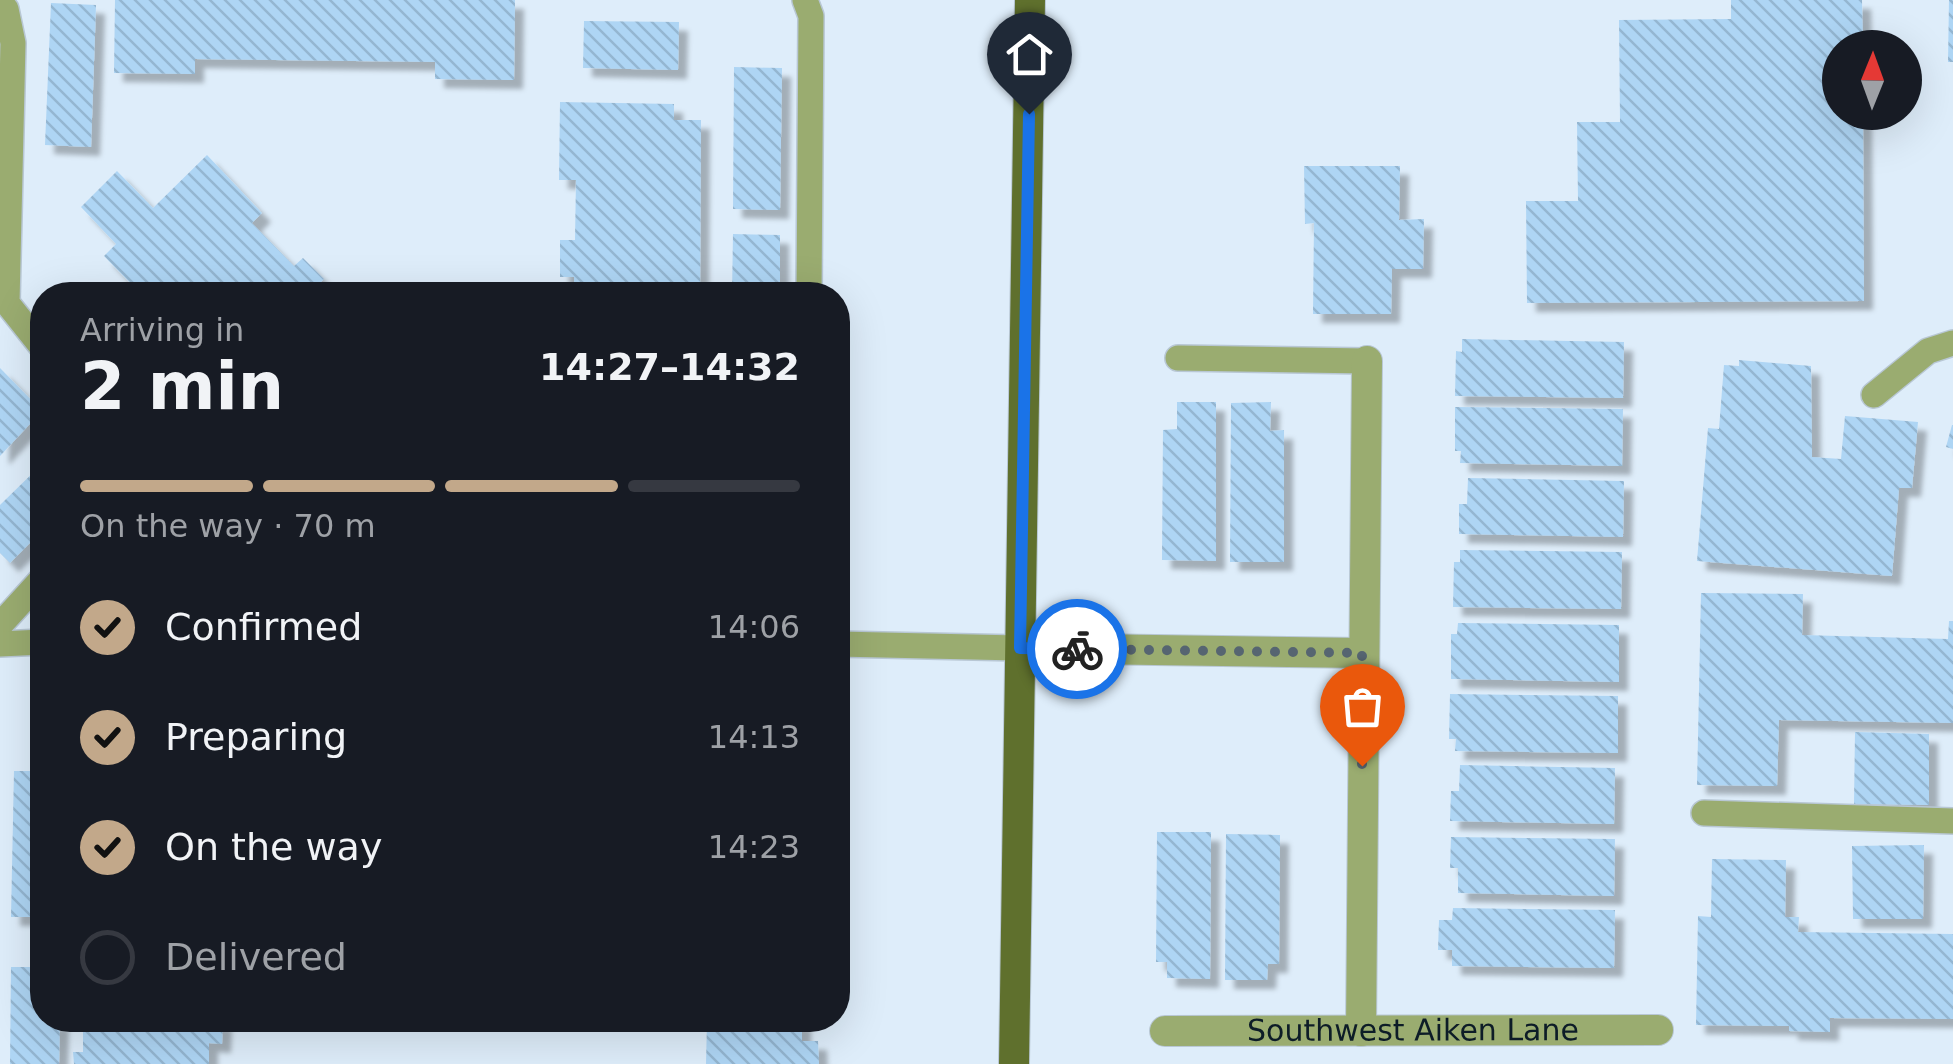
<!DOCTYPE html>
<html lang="en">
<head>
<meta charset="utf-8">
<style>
  body { margin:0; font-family:"DejaVu Sans",sans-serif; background:#20242c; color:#f1f3f6; height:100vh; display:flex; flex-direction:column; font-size:38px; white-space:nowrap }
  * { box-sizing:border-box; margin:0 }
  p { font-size:32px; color:#9ea1a6 }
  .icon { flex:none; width:55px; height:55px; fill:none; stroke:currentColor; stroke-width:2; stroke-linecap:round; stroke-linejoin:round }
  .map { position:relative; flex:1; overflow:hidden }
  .details { position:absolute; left:30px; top:282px; width:820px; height:750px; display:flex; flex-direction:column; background:#171b24; border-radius:40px; box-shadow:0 10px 40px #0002 }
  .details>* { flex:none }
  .needle { width:65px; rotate:1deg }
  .controls { position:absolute; left:1822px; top:30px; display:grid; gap:20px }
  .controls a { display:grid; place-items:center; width:100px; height:100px; border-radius:50%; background:#171b24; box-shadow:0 10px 40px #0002; font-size:50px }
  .pin { position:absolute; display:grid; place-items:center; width:85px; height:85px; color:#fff; margin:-102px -42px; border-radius:50% 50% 50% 0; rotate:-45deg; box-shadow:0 0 10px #0007 }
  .pin .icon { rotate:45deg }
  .courier { position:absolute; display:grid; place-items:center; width:100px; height:100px; margin:-50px; border:8px solid #1a73e8; border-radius:50%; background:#fff; color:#222; box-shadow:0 2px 12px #0007 }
  .headline em { font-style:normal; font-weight:700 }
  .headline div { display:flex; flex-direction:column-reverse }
  .headline { display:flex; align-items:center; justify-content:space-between; height:170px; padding:0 50px }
  h1 { font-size:65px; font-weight:700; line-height:75px }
  .bar { display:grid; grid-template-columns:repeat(4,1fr); gap:15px 10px; align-content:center; height:120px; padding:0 50px }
  .bar i { height:12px; border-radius:8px; background:#363941 }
  .bar .on { background:#c2a88a }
  .bar p { grid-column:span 4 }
  ol { padding:0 50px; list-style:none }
  li { display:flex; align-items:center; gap:30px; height:110px }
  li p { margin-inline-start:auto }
  li .icon { padding:10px; border-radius:50%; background:#c2a88a; color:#111; stroke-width:4 }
  li:last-child { color:#9ea1a6 }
  li i { width:55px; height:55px; border:5px solid #363941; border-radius:50% }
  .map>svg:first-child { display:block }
  .building { fill:url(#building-back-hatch); filter:url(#shadow) }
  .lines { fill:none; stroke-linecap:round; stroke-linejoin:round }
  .lane-casing { stroke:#b8c7d4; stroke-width:28 }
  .street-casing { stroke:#b8c7d4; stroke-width:32 }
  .primary-casing { stroke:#b8c7d4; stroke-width:32 }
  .lane { stroke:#9aac70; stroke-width:25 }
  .street { stroke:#9aac70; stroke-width:30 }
  .primary { stroke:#5f702d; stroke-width:30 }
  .done { stroke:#566571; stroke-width:10; stroke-dasharray:0 18 }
  .route { stroke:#1a73e8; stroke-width:12 }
  .labels { text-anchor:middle; stroke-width:8; stroke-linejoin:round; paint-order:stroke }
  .street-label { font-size:30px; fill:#0d1c27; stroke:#deedfa }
</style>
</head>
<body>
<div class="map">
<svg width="1953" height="1064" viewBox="0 0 1953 1064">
  <defs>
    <pattern id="building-back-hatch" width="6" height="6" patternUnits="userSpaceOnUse" patternTransform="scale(2.5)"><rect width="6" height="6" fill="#aed5f4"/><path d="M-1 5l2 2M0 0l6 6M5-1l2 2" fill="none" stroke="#94b6d1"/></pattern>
    <filter id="shadow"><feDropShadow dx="9" dy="9" stdDeviation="2.5" flood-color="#0004"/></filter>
  </defs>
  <rect width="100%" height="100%" fill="#deedfa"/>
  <g class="building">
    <path d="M 115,0 L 515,0 L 514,80 L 435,79 L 435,62 L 195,59 L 195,74 L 114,73 Z"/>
    <path d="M 1731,0 L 1862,0 L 1863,48 L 1840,48 L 1840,112 L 1863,112 L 1864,301 L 1527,303 L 1526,201 L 1578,201 L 1577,122 L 1620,122 L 1619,20 L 1731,19 Z"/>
    <path d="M 1949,0 L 1953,0 L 1953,62 L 1948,62 Z"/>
    <path d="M 51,3 L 96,5 L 91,147 L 45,145 Z"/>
    <path d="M 584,21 L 679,22 L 678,70 L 583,68 Z"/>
    <path d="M 734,67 L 782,68 L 780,210 L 733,209 Z"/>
    <path d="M 560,102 L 674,104 L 674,120 L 701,120 L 700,295 L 574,295 L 574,277 L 560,277 L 560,240 L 575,240 L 576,180 L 559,180 Z"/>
    <path d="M 207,155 L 262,213 L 252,223 L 294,266 L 303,258 L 324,279 L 315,288 L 322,295 L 142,295 L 104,256 L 116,244 L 81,207 L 117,171 L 153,208 Z"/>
    <path d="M 1304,166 L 1400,166 L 1399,220 L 1424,219 L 1423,269 L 1392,269 L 1391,314 L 1313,314 L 1314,223 L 1305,224 Z"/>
    <path d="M 733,234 L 780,235 L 780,295 L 732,295 Z"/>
    <path d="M 1462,339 L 1624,342 L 1623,398 L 1455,396 L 1456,351 L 1462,352 Z"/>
    <path d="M 1739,360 L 1811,366 L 1812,457 L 1841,459 L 1845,416 L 1918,422 L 1912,488 L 1899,488 L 1892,576 L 1697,561 L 1708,428 L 1719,429 L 1724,365 L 1739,366 Z"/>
    <path d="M 0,368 L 42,411 L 0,456 Z"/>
    <path d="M 1177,402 L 1216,402 L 1216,561 L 1162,560 L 1163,430 L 1177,429 Z"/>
    <path d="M 1271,402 L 1270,431 L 1284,430 L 1284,562 L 1230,562 L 1231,403 Z"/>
    <path d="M 1455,407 L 1623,409 L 1622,466 L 1460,463 L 1461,451 L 1455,451 Z"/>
    <path d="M 1952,425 L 1953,425 L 1953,449 L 1946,447 Z"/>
    <path d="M 42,464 L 42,531 L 10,563 L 0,553 L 0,505 Z"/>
    <path d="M 1468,478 L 1624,481 L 1623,537 L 1459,534 L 1459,504 L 1467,504 Z"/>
    <path d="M 1460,550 L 1622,552 L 1621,609 L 1453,607 L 1454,562 L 1460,562 Z"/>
    <path d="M 1701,593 L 1803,594 L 1802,635 L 1948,639 L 1949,621 L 1953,621 L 1953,723 L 1779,720 L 1777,786 L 1697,785 Z"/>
    <path d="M 1458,623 L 1619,625 L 1619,682 L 1451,679 L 1451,634 L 1457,634 Z"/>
    <path d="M 1450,694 L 1618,696 L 1618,753 L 1455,751 L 1456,739 L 1449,739 Z"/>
    <path d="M 1855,732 L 1929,734 L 1929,805 L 1854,804 Z"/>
    <path d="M 1460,765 L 1615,768 L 1614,824 L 1450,821 L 1451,791 L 1459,791 Z"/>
    <path d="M 14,771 L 42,771 L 42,917 L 11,917 Z"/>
    <path d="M 1157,832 L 1211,832 L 1210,979 L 1167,978 L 1167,962 L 1156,962 Z"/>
    <path d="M 1226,834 L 1280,835 L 1279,964 L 1268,964 L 1267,980 L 1225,980 Z"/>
    <path d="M 1451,837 L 1615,839 L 1614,896 L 1458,893 L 1458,868 L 1450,868 Z"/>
    <path d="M 1924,845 L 1923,919 L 1853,919 L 1852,846 Z"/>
    <path d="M 1712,859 L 1786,860 L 1785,917 L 1799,917 L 1798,932 L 1953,934 L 1953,1019 L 1830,1018 L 1830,1032 L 1789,1031 L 1789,1026 L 1696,1025 L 1698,916 L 1711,917 Z"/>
    <path d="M 1453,908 L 1615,910 L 1614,968 L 1452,966 L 1452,950 L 1438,950 L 1439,920 L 1452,920 Z"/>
    <path d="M 11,967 L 42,967 L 42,1020 L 60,1020 L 59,1064 L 10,1064 Z"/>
    <path d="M 83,1020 L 223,1020 L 222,1044 L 209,1043 L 209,1064 L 74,1064 L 73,1052 L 83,1052 Z"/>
    <path d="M 707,1020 L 802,1020 L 802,1041 L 818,1041 L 819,1064 L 706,1064 Z"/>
  </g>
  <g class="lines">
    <g class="lane-casing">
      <g id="lane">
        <path d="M 805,0 L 811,16 L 809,295"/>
        <path d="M 0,3 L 6,9 L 13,43 L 7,303 L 42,347"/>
        <path d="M 1178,358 L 1367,361"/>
        <path d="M 1874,395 L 1928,351 L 1953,343"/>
        <path d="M 0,625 L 42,579"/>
        <path d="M 0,644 L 42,642"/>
        <path d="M 838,644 L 1021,648"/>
        <path d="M 1704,813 L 1953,821"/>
      </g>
    </g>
    <g class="street-casing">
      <g id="street">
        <path d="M 1021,648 L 1362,653"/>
        <path id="s1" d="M 1165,1031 L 1658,1030"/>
        <path d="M 1361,1031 L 1367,361"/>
      </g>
    </g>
    <g class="primary-casing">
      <path id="primary" d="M 1014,1064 L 1030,0"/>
    </g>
    <use href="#lane" class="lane"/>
    <use href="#street" class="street"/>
    <use href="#primary" class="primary"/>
  </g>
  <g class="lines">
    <path class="done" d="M 1077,649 L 1362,653 L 1362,766"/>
    <path class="route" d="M 1029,114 L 1020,648 L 1077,649"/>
  </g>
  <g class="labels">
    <g class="street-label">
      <text dy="10" stroke="none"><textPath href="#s1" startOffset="248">Southwest Aiken Lane</textPath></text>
    </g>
  </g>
</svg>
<div class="controls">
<a><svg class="needle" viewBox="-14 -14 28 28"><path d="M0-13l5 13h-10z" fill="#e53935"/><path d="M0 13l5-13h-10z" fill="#9ea1a6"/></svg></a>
</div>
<div class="pin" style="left:1362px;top:766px;background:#ea580c"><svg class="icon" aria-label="bag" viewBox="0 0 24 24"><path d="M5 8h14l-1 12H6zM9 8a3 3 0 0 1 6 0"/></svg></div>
<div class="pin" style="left:1029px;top:114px;background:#1f2937"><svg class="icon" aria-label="home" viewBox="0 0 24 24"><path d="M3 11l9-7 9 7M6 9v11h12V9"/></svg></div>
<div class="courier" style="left:1077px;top:649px"><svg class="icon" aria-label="bike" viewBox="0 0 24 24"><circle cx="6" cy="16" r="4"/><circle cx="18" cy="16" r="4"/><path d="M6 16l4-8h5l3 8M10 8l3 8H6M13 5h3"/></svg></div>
<section class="details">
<div class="headline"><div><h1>2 min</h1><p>Arriving in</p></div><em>14:27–14:32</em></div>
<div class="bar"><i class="on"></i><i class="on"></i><i class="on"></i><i></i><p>On the way · 70 m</p></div>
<ol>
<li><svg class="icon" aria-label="check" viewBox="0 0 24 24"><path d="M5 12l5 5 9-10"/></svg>Confirmed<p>14:06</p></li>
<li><svg class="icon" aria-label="check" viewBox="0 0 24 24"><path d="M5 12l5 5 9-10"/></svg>Preparing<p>14:13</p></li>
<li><svg class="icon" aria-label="check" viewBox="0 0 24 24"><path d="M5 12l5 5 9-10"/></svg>On the way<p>14:23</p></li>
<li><i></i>Delivered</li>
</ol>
</section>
</div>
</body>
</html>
